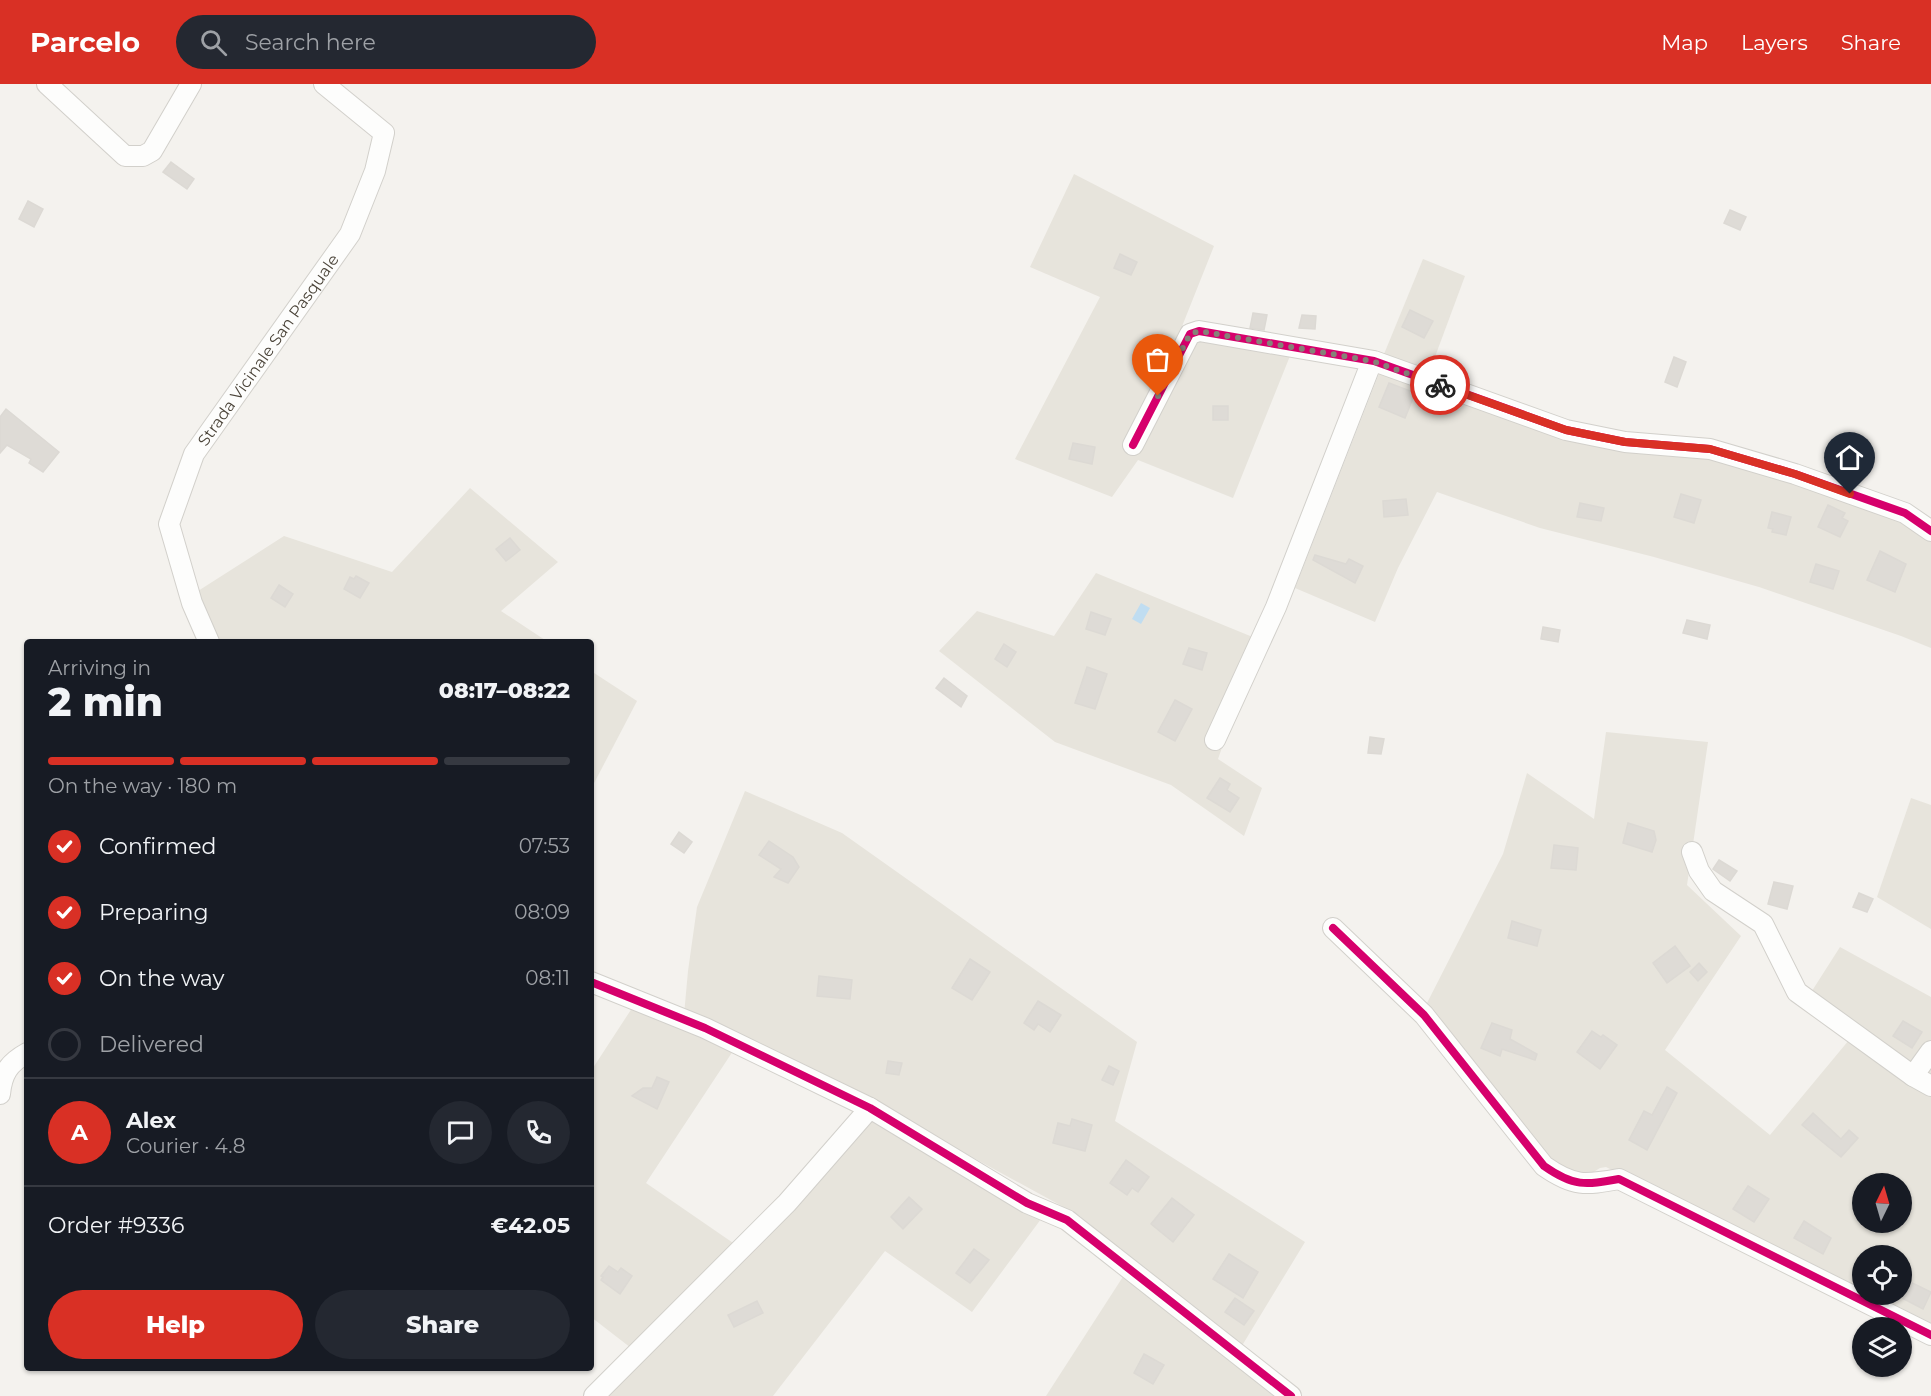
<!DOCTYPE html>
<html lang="en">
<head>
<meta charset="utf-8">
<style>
  body { margin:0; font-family:Montserrat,sans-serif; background:#242831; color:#f1f3f6; height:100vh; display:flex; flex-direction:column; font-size:22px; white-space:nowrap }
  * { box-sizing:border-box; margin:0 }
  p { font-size:20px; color:#9ea1a6 }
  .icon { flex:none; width:33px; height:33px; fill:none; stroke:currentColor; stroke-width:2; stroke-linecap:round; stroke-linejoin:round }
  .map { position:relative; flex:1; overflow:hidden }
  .sheet { position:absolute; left:24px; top:555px; width:570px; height:732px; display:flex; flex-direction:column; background:#171b24; border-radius:6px; box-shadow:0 2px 4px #0004 }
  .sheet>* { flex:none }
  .needle { width:39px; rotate:5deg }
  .fabs { position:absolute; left:1852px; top:1089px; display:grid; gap:12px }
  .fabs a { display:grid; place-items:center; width:60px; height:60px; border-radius:50%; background:#171b24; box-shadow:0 2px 4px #0004; font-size:30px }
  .pin { position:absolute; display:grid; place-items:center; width:51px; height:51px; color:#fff; margin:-62px -26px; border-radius:50% 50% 50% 0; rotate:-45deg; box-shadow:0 0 6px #0007 }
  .pin .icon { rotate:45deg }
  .courier { position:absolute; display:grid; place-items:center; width:60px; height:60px; margin:-30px; border:4px solid #d93025; border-radius:50%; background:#fff; color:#222; box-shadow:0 2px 8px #0007 }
  .head em { font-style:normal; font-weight:800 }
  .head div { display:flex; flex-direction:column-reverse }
  .head { display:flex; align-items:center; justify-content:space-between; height:102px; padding:0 24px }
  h1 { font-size:39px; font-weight:800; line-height:45px }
  .bar { display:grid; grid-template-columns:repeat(4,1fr); gap:9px 6px; align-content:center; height:72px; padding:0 24px }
  .bar i { height:8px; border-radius:4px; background:#363941 }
  .bar .active { background:#d93025 }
  .bar p { grid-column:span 4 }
  .line { display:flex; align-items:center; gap:15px; padding:0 24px; border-top:2px solid #363941 }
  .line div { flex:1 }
  .round { display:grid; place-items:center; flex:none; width:63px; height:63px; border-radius:32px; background:#242831 }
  ol { padding:0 24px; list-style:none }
  li { display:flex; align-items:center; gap:18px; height:66px }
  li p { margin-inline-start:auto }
  li .icon { padding:6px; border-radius:50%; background:#d93025; color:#fff; stroke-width:4 }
  li:last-child { color:#9ea1a6 }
  li i { width:33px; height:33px; border:3px solid #363941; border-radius:50% }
  .primary-button { display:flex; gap:12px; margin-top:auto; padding:12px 24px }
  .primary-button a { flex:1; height:69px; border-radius:36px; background:#d93025; color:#fff; font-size:24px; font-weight:800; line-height:69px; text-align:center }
  .primary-button a+a { background:#242831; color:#f1f3f6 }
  header { display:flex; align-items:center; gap:36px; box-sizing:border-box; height:84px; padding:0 30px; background:#d93025; color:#fff }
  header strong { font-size:28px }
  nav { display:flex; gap:33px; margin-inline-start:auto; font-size:21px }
  .search { width:420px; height:54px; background:#242831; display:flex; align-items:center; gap:15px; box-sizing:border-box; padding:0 21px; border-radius:33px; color:#9ea1a6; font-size:22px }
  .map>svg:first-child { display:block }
  .residential { fill:#e7e4dc; fill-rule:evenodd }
  .water { fill:#c0ddf1 }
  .building { fill:#dedbd6; stroke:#dcd9d4; stroke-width:1.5 }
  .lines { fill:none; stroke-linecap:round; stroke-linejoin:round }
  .minor-casing { stroke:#d2d0cb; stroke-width:22 }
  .minor { stroke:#fdfdfc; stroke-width:20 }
  .cycleway-casing { stroke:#fff; stroke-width:11 }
  .cycleway { stroke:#d6006c; stroke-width:8 }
  .done { stroke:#868178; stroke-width:6; stroke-dasharray:0 10.8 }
  .route { stroke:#d93025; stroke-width:8 }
  .labels { text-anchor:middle; stroke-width:5; stroke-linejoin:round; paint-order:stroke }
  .street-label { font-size:16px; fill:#4b4439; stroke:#fff }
</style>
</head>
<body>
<header>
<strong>Parcelo</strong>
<div class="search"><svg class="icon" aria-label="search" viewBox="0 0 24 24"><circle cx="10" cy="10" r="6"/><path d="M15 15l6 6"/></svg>Search here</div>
<nav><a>Map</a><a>Layers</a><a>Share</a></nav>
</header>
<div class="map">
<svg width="1931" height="1312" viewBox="0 0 1931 1312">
  <rect width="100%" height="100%" fill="#f4f2ee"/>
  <g class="residential">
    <path d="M 1074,90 L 1214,162 L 1179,250 L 1290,272 L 1233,414 L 1138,376 L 1112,413 L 1015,375 L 1100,213 L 1030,183 Z"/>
    <path d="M 1423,175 L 1465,192 L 1429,289 L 1382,275 Z"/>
    <path d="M 1380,287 L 1655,362 L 1776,392 L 1897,433 L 1931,456 L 1931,564 L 1901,552 L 1759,503 L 1654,473 L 1540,444 L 1437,408 L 1398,484 L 1375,538 L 1295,504 Z"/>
    <path d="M 470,404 L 558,478 L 501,527 L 548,558 L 220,558 L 198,507 L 284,452 L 392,488 Z"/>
    <path d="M 1096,489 L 1260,556 L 1218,675 L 1262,704 L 1244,752 L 1171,701 L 1055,658 L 939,567 L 977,527 L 1054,552 Z"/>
    <path d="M 591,587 L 637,617 L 591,705 Z"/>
    <path d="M 1606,648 L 1708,658 L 1687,801 L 1741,852 L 1665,966 L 1770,1051 L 1854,950 L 1810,910 L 1840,863 L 1931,913 L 1931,1247 L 1606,1083 L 1600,1084 L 1587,1092 L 1571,1095 L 1537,1064 L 1455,959 L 1427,919 L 1503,770 L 1527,689 L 1594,735 ZM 1863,1100 L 1902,1100 L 1902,1138 L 1863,1138 ZM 1863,1172 L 1902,1172 L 1902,1210 L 1863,1210 Z"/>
    <path d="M 745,707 L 842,749 L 1137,958 L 1115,1037 L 1305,1158 L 1240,1265 L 1080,1132 L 871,1018 L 733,967 L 646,1099 L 739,1163 L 876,1030 L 1044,1131 L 972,1228 L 885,1167 L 773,1312 L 608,1312 L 644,1274 L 591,1233 L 591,987 L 636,918 L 683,942 L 688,887 L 697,823 Z"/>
    <path d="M 1911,714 L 1931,721 L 1931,845 L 1877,813 Z"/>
    <path d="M 1126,1188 L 1278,1312 L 1046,1312 Z"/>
  </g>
  <path class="water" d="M 1141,519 L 1150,524 L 1141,540 L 1132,535 Z"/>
  <g class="building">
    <path d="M 171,78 L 194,95 L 187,105 L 163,88 Z"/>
    <path d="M 28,117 L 43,125 L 34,143 L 19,135 Z"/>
    <path d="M 1730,126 L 1746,133 L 1740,146 L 1724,139 Z"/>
    <path d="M 1120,170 L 1137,178 L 1131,191 L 1114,184 Z"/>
    <path d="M 1410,226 L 1433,237 L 1424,254 L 1402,243 Z"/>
    <path d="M 1253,229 L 1267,231 L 1264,246 L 1250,244 Z"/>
    <path d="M 1302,231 L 1316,232 L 1315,245 L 1299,244 Z"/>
    <path d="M 1674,273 L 1686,278 L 1677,303 L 1665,298 Z"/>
    <path d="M 1389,299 L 1415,309 L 1405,334 L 1379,323 Z"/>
    <rect x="1213" y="322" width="15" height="14"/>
    <path d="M 6,325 L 59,368 L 43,388 L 29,379 L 31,375 L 7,361 L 0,369 L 0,333 Z"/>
    <path d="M 1073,359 L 1095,363 L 1092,380 L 1069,375 Z"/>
    <path d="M 1681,410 L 1701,416 L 1694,439 L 1674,433 Z"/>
    <path d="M 1406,415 L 1408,431 L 1384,433 L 1383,417 Z"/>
    <path d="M 1580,419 L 1604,424 L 1601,437 L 1577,433 Z"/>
    <path d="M 1828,421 L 1845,429 L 1842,434 L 1848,437 L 1840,453 L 1818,443 Z"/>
    <path d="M 1772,428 L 1791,433 L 1786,451 L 1772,448 L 1773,445 L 1768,444 Z"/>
    <path d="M 510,454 L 520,466 L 506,477 L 496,465 Z"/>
    <path d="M 1880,467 L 1906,480 L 1895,508 L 1867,496 Z"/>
    <path d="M 1315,471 L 1346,480 L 1349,475 L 1363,482 L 1355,499 L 1313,476 Z"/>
    <path d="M 1816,480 L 1839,487 L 1833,505 L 1810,498 Z"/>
    <path d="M 356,492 L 369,499 L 360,514 L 344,505 L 350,493 L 354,495 Z"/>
    <path d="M 279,501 L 293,510 L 285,523 L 271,514 Z"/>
    <path d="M 1091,528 L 1111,535 L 1105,551 L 1086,545 Z"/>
    <path d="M 1687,536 L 1710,541 L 1707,555 L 1683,549 Z"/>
    <path d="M 1543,543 L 1560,546 L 1558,558 L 1541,555 Z"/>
    <path d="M 1004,560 L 1016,568 L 1007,583 L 995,575 Z"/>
    <path d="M 1189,564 L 1207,569 L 1202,586 L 1183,580 Z"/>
    <path d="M 1087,583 L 1107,590 L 1095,625 L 1075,619 Z"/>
    <path d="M 944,594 L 967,612 L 961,623 L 936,604 Z"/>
    <path d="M 1175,616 L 1192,625 L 1175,657 L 1158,648 Z"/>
    <path d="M 1370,653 L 1384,655 L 1381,670 L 1368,669 Z"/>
    <path d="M 1220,694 L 1230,700 L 1227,706 L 1239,714 L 1230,728 L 1207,714 Z"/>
    <path d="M 1628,739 L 1654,747 L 1656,756 L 1652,768 L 1623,759 Z"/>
    <path d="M 679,748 L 692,758 L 684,769 L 671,760 Z"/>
    <path d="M 769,757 L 793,773 L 799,783 L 788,799 L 774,793 L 781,785 L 759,771 Z"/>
    <path d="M 1554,761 L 1578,764 L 1576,786 L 1551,784 Z"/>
    <path d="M 1719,776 L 1737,787 L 1730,797 L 1713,785 Z"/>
    <path d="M 1774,798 L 1793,802 L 1787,825 L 1768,820 Z"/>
    <path d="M 1859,809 L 1873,815 L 1867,828 L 1853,823 Z"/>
    <path d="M 1512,837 L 1541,846 L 1537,862 L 1508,854 Z"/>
    <path d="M 1675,862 L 1690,882 L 1667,899 L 1653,879 Z"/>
    <path d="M 970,875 L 990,888 L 972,916 L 952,904 Z"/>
    <path d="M 1699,879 L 1707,888 L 1698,897 L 1690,888 Z"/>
    <path d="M 819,892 L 852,896 L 850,915 L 817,912 Z"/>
    <path d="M 1038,917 L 1061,931 L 1050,948 L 1038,940 L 1034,946 L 1024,939 Z"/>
    <path d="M 1903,937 L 1922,948 L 1912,964 L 1893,952 Z"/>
    <path d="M 1492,939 L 1512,946 L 1510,955 L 1537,970 L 1535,976 L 1502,965 L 1500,972 L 1481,964 Z"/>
    <path d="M 1592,947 L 1601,953 L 1603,951 L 1617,961 L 1600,985 L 1577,968 Z"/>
    <path d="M 888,977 L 902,979 L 899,991 L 886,989 Z"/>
    <path d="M 1109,982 L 1119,987 L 1113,1001 L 1102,996 Z"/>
    <path d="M 657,993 L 669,998 L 657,1025 L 632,1012 L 643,1004 L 652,1004 Z"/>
    <path d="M 1667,1003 L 1677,1009 L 1647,1066 L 1629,1056 L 1644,1027 L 1652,1031 Z"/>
    <path d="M 1813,1029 L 1841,1055 L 1849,1046 L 1858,1054 L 1841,1073 L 1802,1041 Z"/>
    <path d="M 1072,1035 L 1092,1041 L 1085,1067 L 1053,1059 L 1058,1039 L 1070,1042 Z"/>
    <path d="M 1126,1076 L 1149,1093 L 1138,1108 L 1132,1104 L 1127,1111 L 1110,1099 Z"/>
    <path d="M 1748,1102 L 1769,1115 L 1754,1138 L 1733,1125 Z"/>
    <path d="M 909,1113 L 922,1125 L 903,1145 L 891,1133 Z"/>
    <path d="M 1172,1114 L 1194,1131 L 1173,1158 L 1151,1140 Z"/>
    <path d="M 1804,1137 L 1831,1154 L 1823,1170 L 1794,1154 Z"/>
    <path d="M 974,1165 L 989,1176 L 970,1199 L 956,1189 Z"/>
    <path d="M 1229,1170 L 1258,1188 L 1243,1214 L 1213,1195 Z"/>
    <path d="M 609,1182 L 618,1188 L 621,1184 L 632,1192 L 620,1210 L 601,1196 L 603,1193 L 601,1192 Z"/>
    <path d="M 1902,1194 L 1931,1208 L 1923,1225 L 1902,1214 Z"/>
    <path d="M 1235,1214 L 1254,1227 L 1244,1241 L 1225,1228 Z"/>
    <path d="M 757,1217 L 763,1229 L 734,1243 L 728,1231 Z"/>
    <path d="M 1144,1270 L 1164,1281 L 1153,1300 L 1134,1289 Z"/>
  </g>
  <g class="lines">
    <g class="minor-casing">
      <g id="minor">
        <path d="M 47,0 L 125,72 L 143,72 L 152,67 L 191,0"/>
        <path d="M 1133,361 L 1190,250 L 1199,247 L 1374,277 L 1566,346 L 1625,358 L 1710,365 L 1795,390 L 1905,429 L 1931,447"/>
        <path id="s1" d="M 209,558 L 192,519 L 169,440 L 194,370 L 350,150 L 375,87 L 384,49 L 324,0"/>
        <path d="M 1215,656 L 1276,523 L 1372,277"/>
        <path d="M 1692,768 L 1699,787 L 1713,807 L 1763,840 L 1797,908 L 1913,992"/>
        <path d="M 1333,844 L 1424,931 L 1544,1082 C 1574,1103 1585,1101 1619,1095 L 1931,1251"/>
        <path d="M 591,898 L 705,944 L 870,1024 L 1027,1119 L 1067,1136 L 1291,1312"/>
        <path d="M 1931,967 L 1913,992 L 1931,1002"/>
        <path d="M 0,1010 C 2,989 9,979 27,969"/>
        <path d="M 594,1312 L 787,1119 L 870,1024"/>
      </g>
    </g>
    <use href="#minor" class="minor"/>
    <g class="cycleway-casing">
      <g id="cycleway">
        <path d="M 1133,361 L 1190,250 L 1199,247 L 1374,277 L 1566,346 L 1625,358 L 1710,365 L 1795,390 L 1905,429 L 1931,447"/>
        <path d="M 1333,844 L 1424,931 L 1544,1082 C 1574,1103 1585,1101 1619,1095 L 1931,1251"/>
        <path d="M 591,898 L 705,944 L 870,1024 L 1027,1119 L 1067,1136 L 1291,1312"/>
      </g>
    </g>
    <use href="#cycleway" class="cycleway"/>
  </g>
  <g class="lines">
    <path class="done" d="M 1158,312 L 1190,250 L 1199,247 L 1372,277 L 1440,301"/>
    <path class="route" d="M 1440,301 L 1566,346 L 1625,358 L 1710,365 L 1795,390 L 1850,410"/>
  </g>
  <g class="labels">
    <g class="street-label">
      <text dy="6" stroke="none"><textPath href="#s1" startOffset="327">Strada Vicinale San Pasquale</textPath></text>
    </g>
  </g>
</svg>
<div class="fabs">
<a><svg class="needle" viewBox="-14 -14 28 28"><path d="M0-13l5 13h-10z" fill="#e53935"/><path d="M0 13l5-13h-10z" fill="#9ea1a6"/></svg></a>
<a><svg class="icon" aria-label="locate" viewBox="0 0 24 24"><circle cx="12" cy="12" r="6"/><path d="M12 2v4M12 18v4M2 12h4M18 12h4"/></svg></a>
<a><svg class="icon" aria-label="layers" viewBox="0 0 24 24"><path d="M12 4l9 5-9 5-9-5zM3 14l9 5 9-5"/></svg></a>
</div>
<div class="pin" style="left:1158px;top:312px;background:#ea580c"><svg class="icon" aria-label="bag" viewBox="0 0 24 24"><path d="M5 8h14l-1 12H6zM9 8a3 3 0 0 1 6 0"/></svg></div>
<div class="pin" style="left:1850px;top:410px;background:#1f2937"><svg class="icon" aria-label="home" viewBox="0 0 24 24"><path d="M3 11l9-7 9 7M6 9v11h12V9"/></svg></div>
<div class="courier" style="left:1440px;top:301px"><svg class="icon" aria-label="bike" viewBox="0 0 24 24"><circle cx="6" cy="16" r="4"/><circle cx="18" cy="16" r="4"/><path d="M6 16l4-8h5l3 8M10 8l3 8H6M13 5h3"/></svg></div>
<section class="sheet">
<div class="head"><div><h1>2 min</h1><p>Arriving in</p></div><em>08:17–08:22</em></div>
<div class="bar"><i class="active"></i><i class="active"></i><i class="active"></i><i></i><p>On the way · 180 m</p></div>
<ol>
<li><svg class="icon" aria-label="check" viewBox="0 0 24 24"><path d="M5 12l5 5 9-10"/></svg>Confirmed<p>07:53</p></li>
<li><svg class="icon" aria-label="check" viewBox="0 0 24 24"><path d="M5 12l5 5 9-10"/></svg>Preparing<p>08:09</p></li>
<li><svg class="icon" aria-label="check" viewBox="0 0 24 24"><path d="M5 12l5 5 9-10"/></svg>On the way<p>08:11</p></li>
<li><i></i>Delivered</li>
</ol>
<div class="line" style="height:108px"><b class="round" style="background:#d93025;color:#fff">A</b><div><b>Alex</b><p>Courier · 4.8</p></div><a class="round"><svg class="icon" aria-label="chat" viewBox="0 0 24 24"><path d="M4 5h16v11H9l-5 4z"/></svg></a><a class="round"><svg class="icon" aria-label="phone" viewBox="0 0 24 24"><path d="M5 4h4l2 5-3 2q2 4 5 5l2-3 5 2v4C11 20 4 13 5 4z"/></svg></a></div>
<div class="line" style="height:78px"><div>Order #9336</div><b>€42.05</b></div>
<div class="primary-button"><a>Help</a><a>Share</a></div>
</section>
</div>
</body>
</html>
